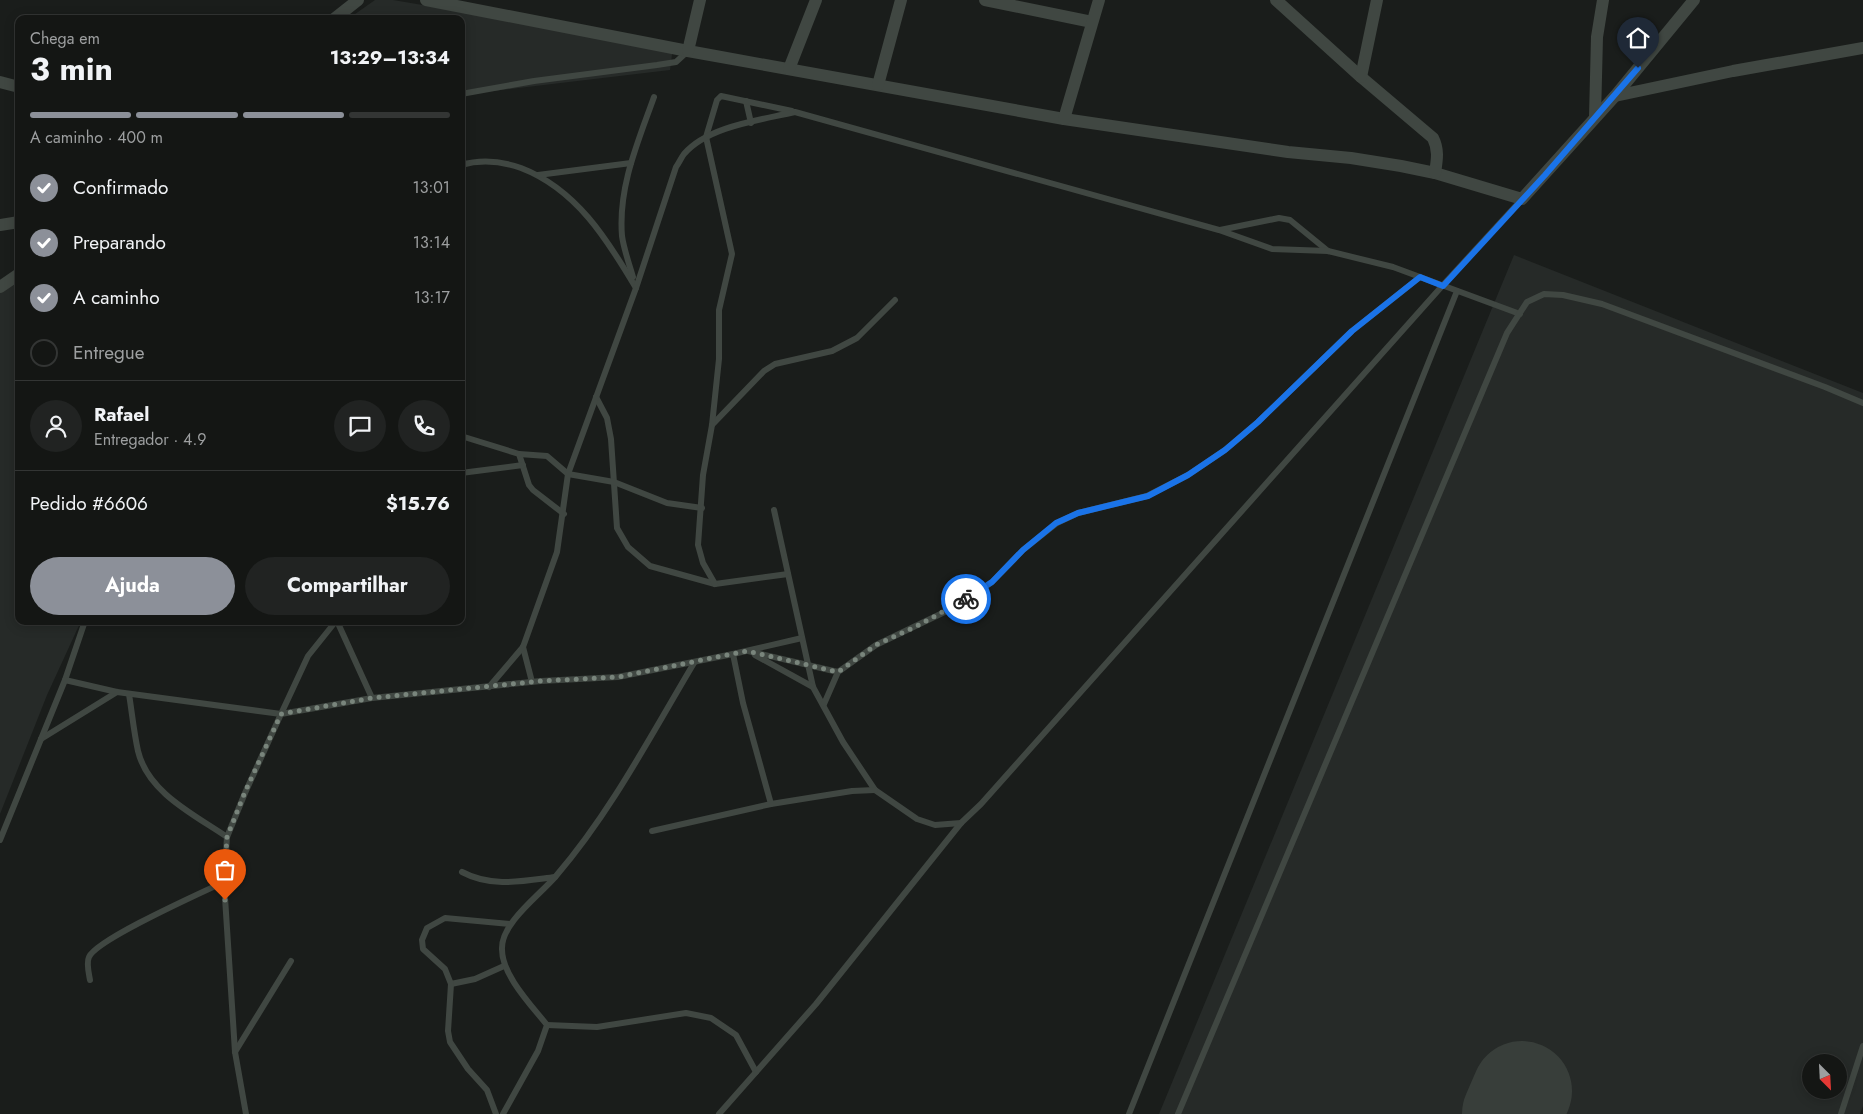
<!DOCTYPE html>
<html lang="pt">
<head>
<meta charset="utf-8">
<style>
  body { margin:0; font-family:Jost,sans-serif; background:#212322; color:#f1f3f6; height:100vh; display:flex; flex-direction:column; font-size:19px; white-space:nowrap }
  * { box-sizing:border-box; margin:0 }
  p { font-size:16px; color:#9d9fa0 }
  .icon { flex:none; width:28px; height:28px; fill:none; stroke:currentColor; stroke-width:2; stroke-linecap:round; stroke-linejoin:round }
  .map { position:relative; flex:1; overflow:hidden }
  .details { position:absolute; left:15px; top:15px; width:450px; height:610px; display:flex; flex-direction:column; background:#141614; border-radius:10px; box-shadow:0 2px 12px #0003,0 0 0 1px #333534 }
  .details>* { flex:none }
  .needle { width:32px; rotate:156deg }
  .fabs { position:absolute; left:1802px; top:1054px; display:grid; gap:10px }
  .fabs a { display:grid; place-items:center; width:45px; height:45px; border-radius:50%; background:#141614; box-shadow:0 2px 12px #0003,0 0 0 1px #333534; font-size:25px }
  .pin { position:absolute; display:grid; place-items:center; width:42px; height:42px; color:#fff; margin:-51px -21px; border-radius:50% 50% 50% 0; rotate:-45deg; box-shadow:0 0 5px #0007 }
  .pin .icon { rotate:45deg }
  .courier { position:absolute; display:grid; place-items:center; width:50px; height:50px; margin:-25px; border:4px solid #1a73e8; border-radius:50%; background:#fff; color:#222; box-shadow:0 1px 6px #0007 }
  .overview em { font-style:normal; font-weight:700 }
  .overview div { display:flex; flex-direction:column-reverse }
  .overview { display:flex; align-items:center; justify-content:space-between; height:85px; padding:0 15px }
  h1 { font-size:32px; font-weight:700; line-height:38px }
  .bar { display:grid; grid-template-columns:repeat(4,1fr); gap:8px 5px; align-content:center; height:60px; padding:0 15px }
  .bar i { height:6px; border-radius:4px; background:#333534 }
  .bar .selected { background:#8c9099 }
  .bar p { grid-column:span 4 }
  .line { display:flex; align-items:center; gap:12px; padding:0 15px; border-top:1px solid #333534 }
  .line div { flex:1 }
  .round { display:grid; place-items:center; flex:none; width:52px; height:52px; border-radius:26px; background:#212322 }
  ol { padding:0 15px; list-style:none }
  li { display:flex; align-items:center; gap:15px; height:55px }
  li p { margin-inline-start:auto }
  li .icon { padding:5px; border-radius:50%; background:#8c9099; color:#fff; stroke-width:4 }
  li:last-child { color:#9d9fa0 }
  li i { width:28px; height:28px; border:2px solid #333534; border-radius:50% }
  .cta { display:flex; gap:10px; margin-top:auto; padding:10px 15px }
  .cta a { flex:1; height:58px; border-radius:30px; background:#8c9099; color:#fff; font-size:20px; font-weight:700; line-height:58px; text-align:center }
  .cta a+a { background:#212322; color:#f1f3f6 }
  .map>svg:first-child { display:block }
  .built { fill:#262a28; fill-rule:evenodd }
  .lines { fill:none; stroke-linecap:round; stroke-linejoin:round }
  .runway { stroke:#383e3a; stroke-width:100 }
  .service { stroke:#404742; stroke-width:6 }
  .minor { stroke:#404742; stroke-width:12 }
  .done { stroke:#79857c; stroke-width:5; stroke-dasharray:0 9 }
  .route { stroke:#1a73e8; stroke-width:6 }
</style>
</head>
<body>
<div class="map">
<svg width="1863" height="1114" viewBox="0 0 1863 1114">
  <rect width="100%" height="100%" fill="#1a1d1b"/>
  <g class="built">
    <path d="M 375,0 L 393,0 L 673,47 L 670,70 L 469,94 L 461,101 L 461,19 L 348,19 Z"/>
    <path d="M 1514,255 L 1863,393 L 1863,1106 L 1860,1114 L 1159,1114 ZM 1811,1062 L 1839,1062 L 1839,1090 L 1811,1090 Z"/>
    <path d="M 19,273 L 19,621 L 81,621 L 47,695 L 0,814 L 0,289 Z"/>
  </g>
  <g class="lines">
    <path class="runway" d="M 1512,1114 L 1522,1091"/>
    <g class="service">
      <path d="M 461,94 L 534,81 L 657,65 L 676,62 L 688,51"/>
      <path d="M 746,101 L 751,123"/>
      <path d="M 461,165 C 482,159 501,161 521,168 C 576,189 607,239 636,288"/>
      <path d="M 538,175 L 631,163"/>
      <path d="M 1220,230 L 1279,218 L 1290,220 L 1328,251"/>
      <path d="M 633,277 C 629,263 624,250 622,236 C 618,187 638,142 654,97"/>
      <path d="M 596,397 L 607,418 L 611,439 L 617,528 L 628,547 L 650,566 L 715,584 L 788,574"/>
      <path d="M 712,425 L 764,371 L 775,364 L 832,351 L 857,338 L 895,300"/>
      <path d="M 461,436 L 519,454 L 529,485 L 533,490 L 564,514"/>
      <path d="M 519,454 L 547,456 L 568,474 L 614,482 L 667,503 L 702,508"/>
      <path d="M 461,473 L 523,465"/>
      <path d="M 774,510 L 813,687 L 843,742 L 875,790 L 917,819 L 935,825 L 961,823"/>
      <path d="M 715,584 L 703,563 L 698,545 L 703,475 L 712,425 L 719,359 L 719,310 L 732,254 L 706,137 L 717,100 L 721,96 L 792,111"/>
      <path d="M 337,621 L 372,698"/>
      <path d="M 523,647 L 532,682"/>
      <path d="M 748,651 L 838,672"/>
      <path d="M 733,654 L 743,703 L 771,804"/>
      <path d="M 755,655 L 813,687"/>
      <path d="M 65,680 L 85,621"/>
      <path d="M 489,687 L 523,647 L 557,552 L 568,474 L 636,288 L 676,167 C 679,163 681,158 684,154 C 708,126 761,120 795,112 L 1219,230 L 1272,249 L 1328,251 L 1393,267 L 1520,314"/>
      <path d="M 129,694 C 132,713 134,733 138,751 C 148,793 195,815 227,837"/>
      <path d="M 824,704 L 838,672 L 876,645 L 955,607 L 992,582 L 1023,550 L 1057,523 L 1078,513 L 1147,496 L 1188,475 L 1225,450 L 1258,422 L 1352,331 L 1420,277"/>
      <path d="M 41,739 L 117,692"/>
      <path d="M 652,831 L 771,804 L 852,791 L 875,790"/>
      <path d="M 0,840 L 65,680 L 117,692 L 281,714 L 308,656 L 336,621"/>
      <path d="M 462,872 C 492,888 523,881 555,877"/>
      <path d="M 90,980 C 89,974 86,963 89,957 C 97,939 201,893 224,882"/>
      <path d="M 451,984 L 475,979 L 504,966"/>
      <path d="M 547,1025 L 597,1027 L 686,1013 L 711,1018 L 736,1035 L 756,1072"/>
      <path d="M 235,1052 L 291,961"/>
      <path d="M 246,1114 L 235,1052 L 224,882 L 227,837 L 245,793 L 281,714 L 372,698 L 541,681 L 618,677 L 733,654 L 802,638"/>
      <path d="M 496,1114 L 487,1090 L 468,1069 L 450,1042 L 448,1031 L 451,984 L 445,969 L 423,949 L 422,940 L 427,928 L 445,918 L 510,924"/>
      <path d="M 503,1114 L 538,1051 L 547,1025 C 531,1005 501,974 502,948 C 502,922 540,895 556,876 C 611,812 651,735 694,663"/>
      <path d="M 719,1114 L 816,1004 L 961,823 L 981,804 L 1443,285 L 1522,199"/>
      <path d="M 1129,1114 L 1457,291"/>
      <path d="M 1178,1114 L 1507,333 L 1527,302 L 1544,294 L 1563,295 L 1602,304 L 1825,387 L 1863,403"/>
      <path d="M 1841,1114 L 1863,1046"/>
    </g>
    <g class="minor">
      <path d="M 426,0 L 688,51 L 1064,119 L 1288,152 L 1351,158 L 1401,166 L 1435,173 L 1522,199 L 1615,96 L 1694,0"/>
      <path d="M 985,0 L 1092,22"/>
      <path d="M 1276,0 L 1361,77 L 1433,138 C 1439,150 1437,160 1435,173"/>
      <path d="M 334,19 L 358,0"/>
      <path d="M 688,51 L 700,0"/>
      <path d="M 789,69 L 816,0"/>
      <path d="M 1361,77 L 1377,0"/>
      <path d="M 0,82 L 19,87"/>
      <path d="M 878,85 L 901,0"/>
      <path d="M 1615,96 L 1733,71 L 1863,48"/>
      <path d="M 1595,117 L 1597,37 L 1603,0"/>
      <path d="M 1064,119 L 1099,0"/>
      <path d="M 0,225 L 19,222"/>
      <path d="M 0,287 L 19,274"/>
    </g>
  </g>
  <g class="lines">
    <path class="done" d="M 225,900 L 224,882 L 227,837 L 245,792 L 281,714 L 372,698 L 541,681 L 618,677 L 747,651 L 838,672 L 876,645 L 917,626 L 966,599"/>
    <path class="route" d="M 966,599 L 992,582 L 1023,550 L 1056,523 L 1078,513 L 1148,496 L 1188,475 L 1225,450 L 1258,422 L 1352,331 L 1420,277 L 1443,286 L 1545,175 L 1638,68"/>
  </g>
</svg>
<div class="fabs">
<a><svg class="needle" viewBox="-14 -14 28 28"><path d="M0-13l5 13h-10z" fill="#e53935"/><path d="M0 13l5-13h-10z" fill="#9d9fa0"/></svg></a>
</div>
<div class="pin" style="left:225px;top:900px;background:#ea580c"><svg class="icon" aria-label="bag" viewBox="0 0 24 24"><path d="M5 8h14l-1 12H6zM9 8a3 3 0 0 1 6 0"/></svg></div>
<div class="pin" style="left:1638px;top:68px;background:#1f2937"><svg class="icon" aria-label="home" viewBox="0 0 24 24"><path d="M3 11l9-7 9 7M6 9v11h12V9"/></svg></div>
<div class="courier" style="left:966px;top:599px"><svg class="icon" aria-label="bike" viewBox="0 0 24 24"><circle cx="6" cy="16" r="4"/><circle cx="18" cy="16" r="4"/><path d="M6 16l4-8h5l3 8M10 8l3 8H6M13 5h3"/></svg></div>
<section class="details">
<div class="overview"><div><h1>3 min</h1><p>Chega em</p></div><em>13:29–13:34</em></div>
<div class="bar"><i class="selected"></i><i class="selected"></i><i class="selected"></i><i></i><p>A caminho · 400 m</p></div>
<ol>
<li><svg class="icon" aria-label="check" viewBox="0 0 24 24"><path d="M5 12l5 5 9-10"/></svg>Confirmado<p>13:01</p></li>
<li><svg class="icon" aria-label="check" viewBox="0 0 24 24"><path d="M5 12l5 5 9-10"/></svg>Preparando<p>13:14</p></li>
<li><svg class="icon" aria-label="check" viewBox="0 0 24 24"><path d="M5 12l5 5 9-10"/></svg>A caminho<p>13:17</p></li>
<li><i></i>Entregue</li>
</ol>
<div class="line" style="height:90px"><a class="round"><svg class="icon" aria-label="person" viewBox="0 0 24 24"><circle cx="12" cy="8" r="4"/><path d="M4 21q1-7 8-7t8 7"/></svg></a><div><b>Rafael</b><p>Entregador · 4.9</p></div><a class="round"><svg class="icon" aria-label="chat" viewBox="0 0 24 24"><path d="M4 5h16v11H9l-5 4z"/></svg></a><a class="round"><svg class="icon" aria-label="phone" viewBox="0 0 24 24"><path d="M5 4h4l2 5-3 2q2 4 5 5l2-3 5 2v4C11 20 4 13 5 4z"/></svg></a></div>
<div class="line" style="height:65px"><div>Pedido #6606</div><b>$15.76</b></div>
<div class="cta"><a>Ajuda</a><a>Compartilhar</a></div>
</section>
</div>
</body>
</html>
